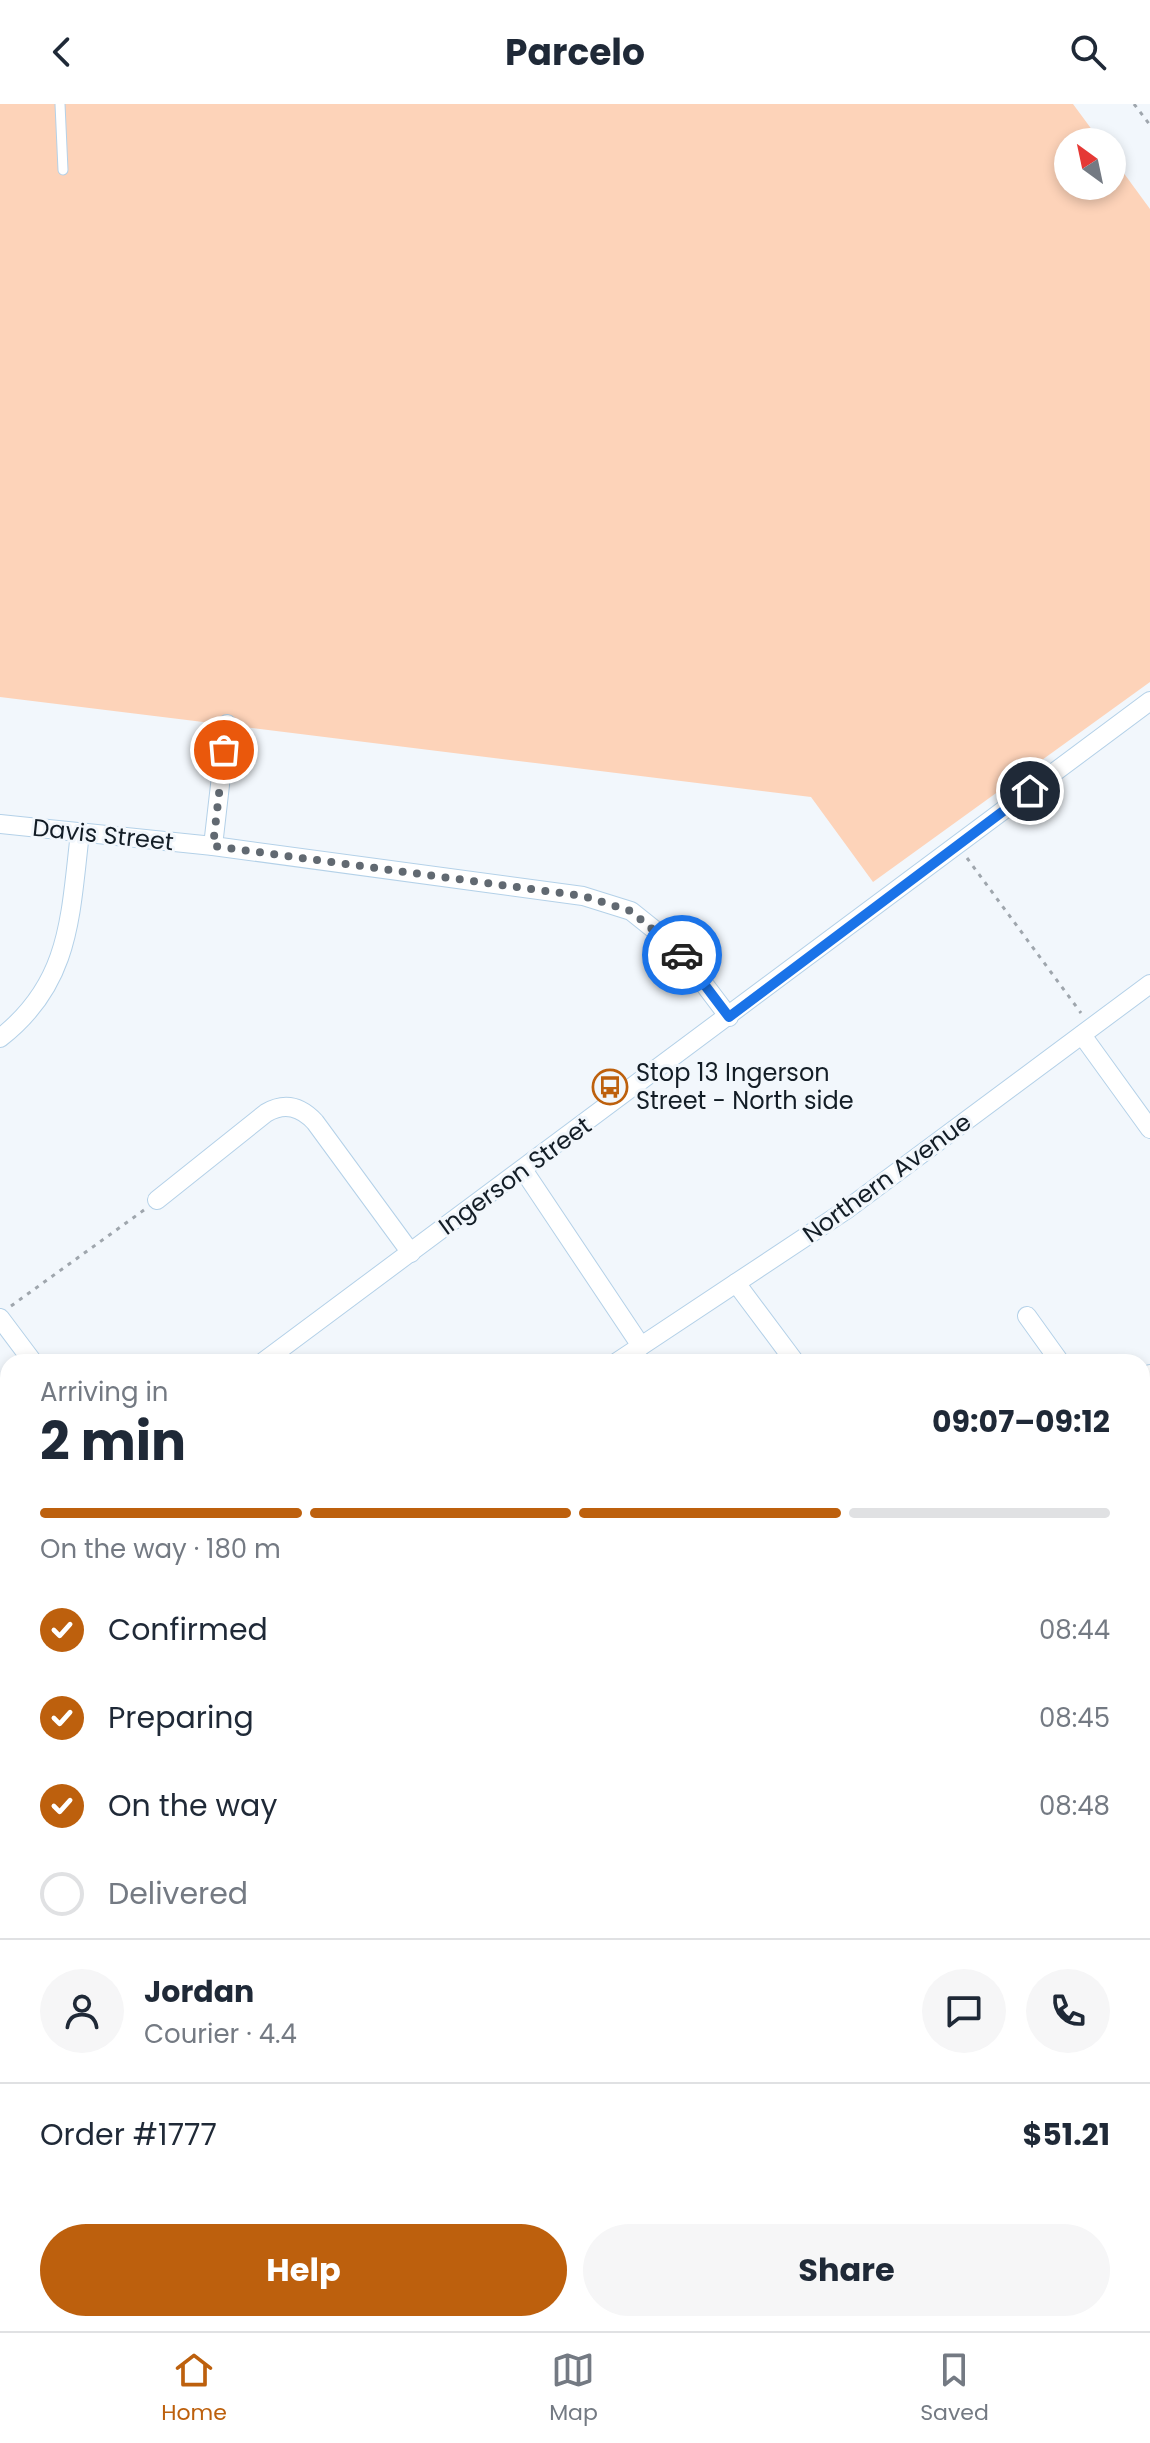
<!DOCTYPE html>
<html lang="en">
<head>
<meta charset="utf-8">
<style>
  body { margin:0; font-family:Poppins,sans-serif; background:#f6f6f7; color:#1f2937; height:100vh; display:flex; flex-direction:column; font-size:30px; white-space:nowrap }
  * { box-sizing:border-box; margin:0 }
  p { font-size:26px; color:#747a83 }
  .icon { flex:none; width:44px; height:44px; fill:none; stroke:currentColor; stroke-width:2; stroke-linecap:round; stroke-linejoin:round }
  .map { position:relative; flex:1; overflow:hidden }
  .details { position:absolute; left:0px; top:1250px; width:1150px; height:978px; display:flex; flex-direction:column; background:#fff; border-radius:24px 24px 0 0; box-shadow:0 4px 12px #0003 }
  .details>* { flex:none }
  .needle { width:52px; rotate:327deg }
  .controls { position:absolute; left:1054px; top:24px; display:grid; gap:16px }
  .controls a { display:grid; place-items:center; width:72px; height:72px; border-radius:50%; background:#fff; box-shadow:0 4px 12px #0003; font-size:40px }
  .pin { position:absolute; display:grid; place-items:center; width:68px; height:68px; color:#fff; margin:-34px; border:4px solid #fff; border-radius:50%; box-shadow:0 2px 8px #0007 }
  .courier { position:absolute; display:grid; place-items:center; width:80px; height:80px; margin:-40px; border:6px solid #1a73e8; border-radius:50%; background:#fff; color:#222; box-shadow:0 2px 10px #0007 }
  .summary em { font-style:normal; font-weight:700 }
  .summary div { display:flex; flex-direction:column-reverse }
  .summary { display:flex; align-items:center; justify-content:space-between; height:136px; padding:0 40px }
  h1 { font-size:52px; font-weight:700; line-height:60px }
  .bar { display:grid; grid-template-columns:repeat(4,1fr); gap:12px 8px; align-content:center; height:96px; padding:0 40px }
  .bar i { height:10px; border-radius:6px; background:#e0e1e3 }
  .bar .current { background:#bd600d }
  .bar p { grid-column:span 4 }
  .line { display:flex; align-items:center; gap:20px; padding:0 40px; border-top:2px solid #e0e1e3 }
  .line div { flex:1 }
  .round { display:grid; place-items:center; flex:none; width:84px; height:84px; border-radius:42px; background:#f6f6f7 }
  ol { padding:0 40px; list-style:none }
  li { display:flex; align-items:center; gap:24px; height:88px }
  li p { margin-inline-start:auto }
  li .icon { padding:8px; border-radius:50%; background:#bd600d; color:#fff; stroke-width:4 }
  li:last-child { color:#747a83 }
  li i { width:44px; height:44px; border:4px solid #e0e1e3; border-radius:50% }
  .cta { display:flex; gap:16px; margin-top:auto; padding:16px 40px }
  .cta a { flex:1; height:92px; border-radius:48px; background:#bd600d; color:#fff; font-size:32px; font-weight:700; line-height:92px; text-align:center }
  .cta a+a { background:#f6f6f7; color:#1f2937 }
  header { display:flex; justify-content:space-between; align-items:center; height:104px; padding:0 40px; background:#fff; font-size:36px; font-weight:700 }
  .dock { display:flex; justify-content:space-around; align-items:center; height:112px; border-top:2px solid #e0e1e3; background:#fff; font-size:22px; color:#747a83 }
  .dock a { display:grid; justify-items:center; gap:4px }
  .dock .current { color:#bd600d }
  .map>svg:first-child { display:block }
  .green { fill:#fdd3b9 }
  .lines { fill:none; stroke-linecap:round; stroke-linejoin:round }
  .service-casing { stroke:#b4d1e8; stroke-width:11 }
  .minor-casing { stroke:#b4d1e8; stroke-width:20 }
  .path { stroke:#9fa6ad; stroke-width:3; stroke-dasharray:4 6; stroke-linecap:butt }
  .service { stroke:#fff; stroke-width:9 }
  .minor { stroke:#fff; stroke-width:18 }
  .done { stroke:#616971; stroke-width:8; stroke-dasharray:0 14.4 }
  .route { stroke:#1a73e8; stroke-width:10 }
  .labels { text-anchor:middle; stroke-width:6; stroke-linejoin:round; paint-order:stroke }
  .street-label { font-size:24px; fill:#131d26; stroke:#f2f7fc }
  .poi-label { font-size:24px; fill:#131d26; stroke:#f2f7fc; text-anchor:start }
</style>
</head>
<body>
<header><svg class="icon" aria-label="back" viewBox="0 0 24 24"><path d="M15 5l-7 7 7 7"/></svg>Parcelo<svg class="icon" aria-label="search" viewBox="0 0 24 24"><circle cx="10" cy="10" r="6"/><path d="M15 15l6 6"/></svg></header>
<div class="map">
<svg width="1150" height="2227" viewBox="0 0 1150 2227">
  <rect width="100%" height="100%" fill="#f2f7fc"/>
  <path class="green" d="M 0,0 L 1073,0 L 1101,38 L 1068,38 L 1068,82 L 1112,82 L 1112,53 L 1150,105 L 1150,578 L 873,778 L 811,693 L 0,593 Z"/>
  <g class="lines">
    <g class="service-casing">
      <path id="service" d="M 60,0 L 63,66"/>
    </g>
    <g class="minor-casing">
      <g id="minor">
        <path d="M 0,720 L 213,742 L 583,792 L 631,807 L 676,843 L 729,913"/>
        <path d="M 213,742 L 227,620"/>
        <path d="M 1082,931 L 1150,1025"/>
        <path d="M 0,934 C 71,879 70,812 80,729"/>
        <path d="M 524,1067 L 641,1242"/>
        <path d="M 157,1096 L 266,1009 C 285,998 301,1003 315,1018 L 411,1149"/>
        <path d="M 736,1179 L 795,1258"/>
        <path d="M 1027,1212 L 1060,1258"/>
        <path d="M 0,1214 L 33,1258"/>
        <path d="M 263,1258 L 1150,597"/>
        <path d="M 617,1258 L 846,1106 L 1150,880"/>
        <path d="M 1142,1276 L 1150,1270"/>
        <path d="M 0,1455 L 8,1449"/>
        <path d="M 1142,1632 L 1150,1626"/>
        <path d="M 1142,1717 L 1150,1728"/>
        <path d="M 0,1728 L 8,1721"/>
        <path d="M 0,2063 L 8,2076"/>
        <path d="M 1142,2108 L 1150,2119"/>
        <path d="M 169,2220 L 174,2227"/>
        <path d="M 490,2220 L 496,2227"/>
        <path d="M 855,2220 L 860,2227"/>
        <path d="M 331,2227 L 340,2220"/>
        <path d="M 1146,2227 L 1150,2224"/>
      </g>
    </g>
    <g class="path">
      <path d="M 1134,0 L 1150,21"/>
      <path d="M 967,754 L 1081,909"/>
      <path d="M 11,1202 L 144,1106"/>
    </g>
    <use href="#service" class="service"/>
    <use href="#minor" class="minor"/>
  </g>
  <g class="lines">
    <path class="done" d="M 224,646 L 213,742 L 583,792 L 631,807 L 682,851"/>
    <path class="route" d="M 682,851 L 729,913 L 1030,687"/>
  </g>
  <defs>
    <g id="bus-ring" transform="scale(1.8)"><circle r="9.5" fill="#f2f7fc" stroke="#bd600d" stroke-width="1.5"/><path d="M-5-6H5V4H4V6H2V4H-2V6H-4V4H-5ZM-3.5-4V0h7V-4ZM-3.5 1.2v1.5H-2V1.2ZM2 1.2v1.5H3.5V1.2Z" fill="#bd600d"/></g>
  </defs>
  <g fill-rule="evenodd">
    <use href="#bus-ring" x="610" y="983"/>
  </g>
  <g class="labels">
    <g class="street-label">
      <text transform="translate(103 731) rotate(6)" y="8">Davis Street</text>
      <text transform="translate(515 1072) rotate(-36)" y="8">Ingerson Street</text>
      <text transform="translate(887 1074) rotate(-36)" y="8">Northern Avenue</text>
    </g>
    <g class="poi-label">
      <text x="636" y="977">Stop 13 Ingerson<tspan x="636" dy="28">Street - North side</tspan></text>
    </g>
  </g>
</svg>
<div class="controls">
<a><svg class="needle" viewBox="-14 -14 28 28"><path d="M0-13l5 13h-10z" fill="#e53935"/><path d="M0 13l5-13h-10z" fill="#747a83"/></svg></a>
</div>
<div class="pin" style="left:224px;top:646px;background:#ea580c"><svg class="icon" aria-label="bag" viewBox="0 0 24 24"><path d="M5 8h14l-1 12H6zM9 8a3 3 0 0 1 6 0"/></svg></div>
<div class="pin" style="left:1030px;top:687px;background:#1f2937"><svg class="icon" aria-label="home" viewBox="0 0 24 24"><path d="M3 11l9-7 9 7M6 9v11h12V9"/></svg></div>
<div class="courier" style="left:682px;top:851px"><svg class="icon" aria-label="car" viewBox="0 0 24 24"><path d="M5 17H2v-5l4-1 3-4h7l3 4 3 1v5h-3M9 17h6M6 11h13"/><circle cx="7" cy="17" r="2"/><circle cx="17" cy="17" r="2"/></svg></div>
<section class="details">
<div class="summary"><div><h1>2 min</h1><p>Arriving in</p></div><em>09:07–09:12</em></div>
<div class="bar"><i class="current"></i><i class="current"></i><i class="current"></i><i></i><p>On the way · 180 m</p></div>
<ol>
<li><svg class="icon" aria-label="check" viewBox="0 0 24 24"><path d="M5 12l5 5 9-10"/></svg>Confirmed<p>08:44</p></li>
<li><svg class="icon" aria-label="check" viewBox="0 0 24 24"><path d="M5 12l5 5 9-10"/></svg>Preparing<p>08:45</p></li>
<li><svg class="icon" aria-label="check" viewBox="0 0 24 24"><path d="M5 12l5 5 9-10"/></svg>On the way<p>08:48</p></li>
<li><i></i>Delivered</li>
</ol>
<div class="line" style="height:144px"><a class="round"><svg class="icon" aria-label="person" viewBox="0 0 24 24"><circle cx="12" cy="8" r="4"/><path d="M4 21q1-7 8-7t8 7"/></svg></a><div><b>Jordan</b><p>Courier · 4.4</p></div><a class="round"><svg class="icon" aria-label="chat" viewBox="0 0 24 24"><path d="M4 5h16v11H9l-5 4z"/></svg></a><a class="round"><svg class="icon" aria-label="phone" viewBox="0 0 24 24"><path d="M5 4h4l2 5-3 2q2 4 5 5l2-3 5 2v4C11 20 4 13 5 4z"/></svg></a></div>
<div class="line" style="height:104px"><div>Order #1777</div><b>$51.21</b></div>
<div class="cta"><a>Help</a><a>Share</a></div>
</section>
</div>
<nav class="dock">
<a class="current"><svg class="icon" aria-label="home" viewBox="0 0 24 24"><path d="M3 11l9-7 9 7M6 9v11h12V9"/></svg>Home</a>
<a><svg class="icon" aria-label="map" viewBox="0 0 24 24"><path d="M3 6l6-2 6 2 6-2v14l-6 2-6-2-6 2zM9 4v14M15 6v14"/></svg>Map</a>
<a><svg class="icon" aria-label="saved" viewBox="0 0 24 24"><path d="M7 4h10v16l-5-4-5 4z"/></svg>Saved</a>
</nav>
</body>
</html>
